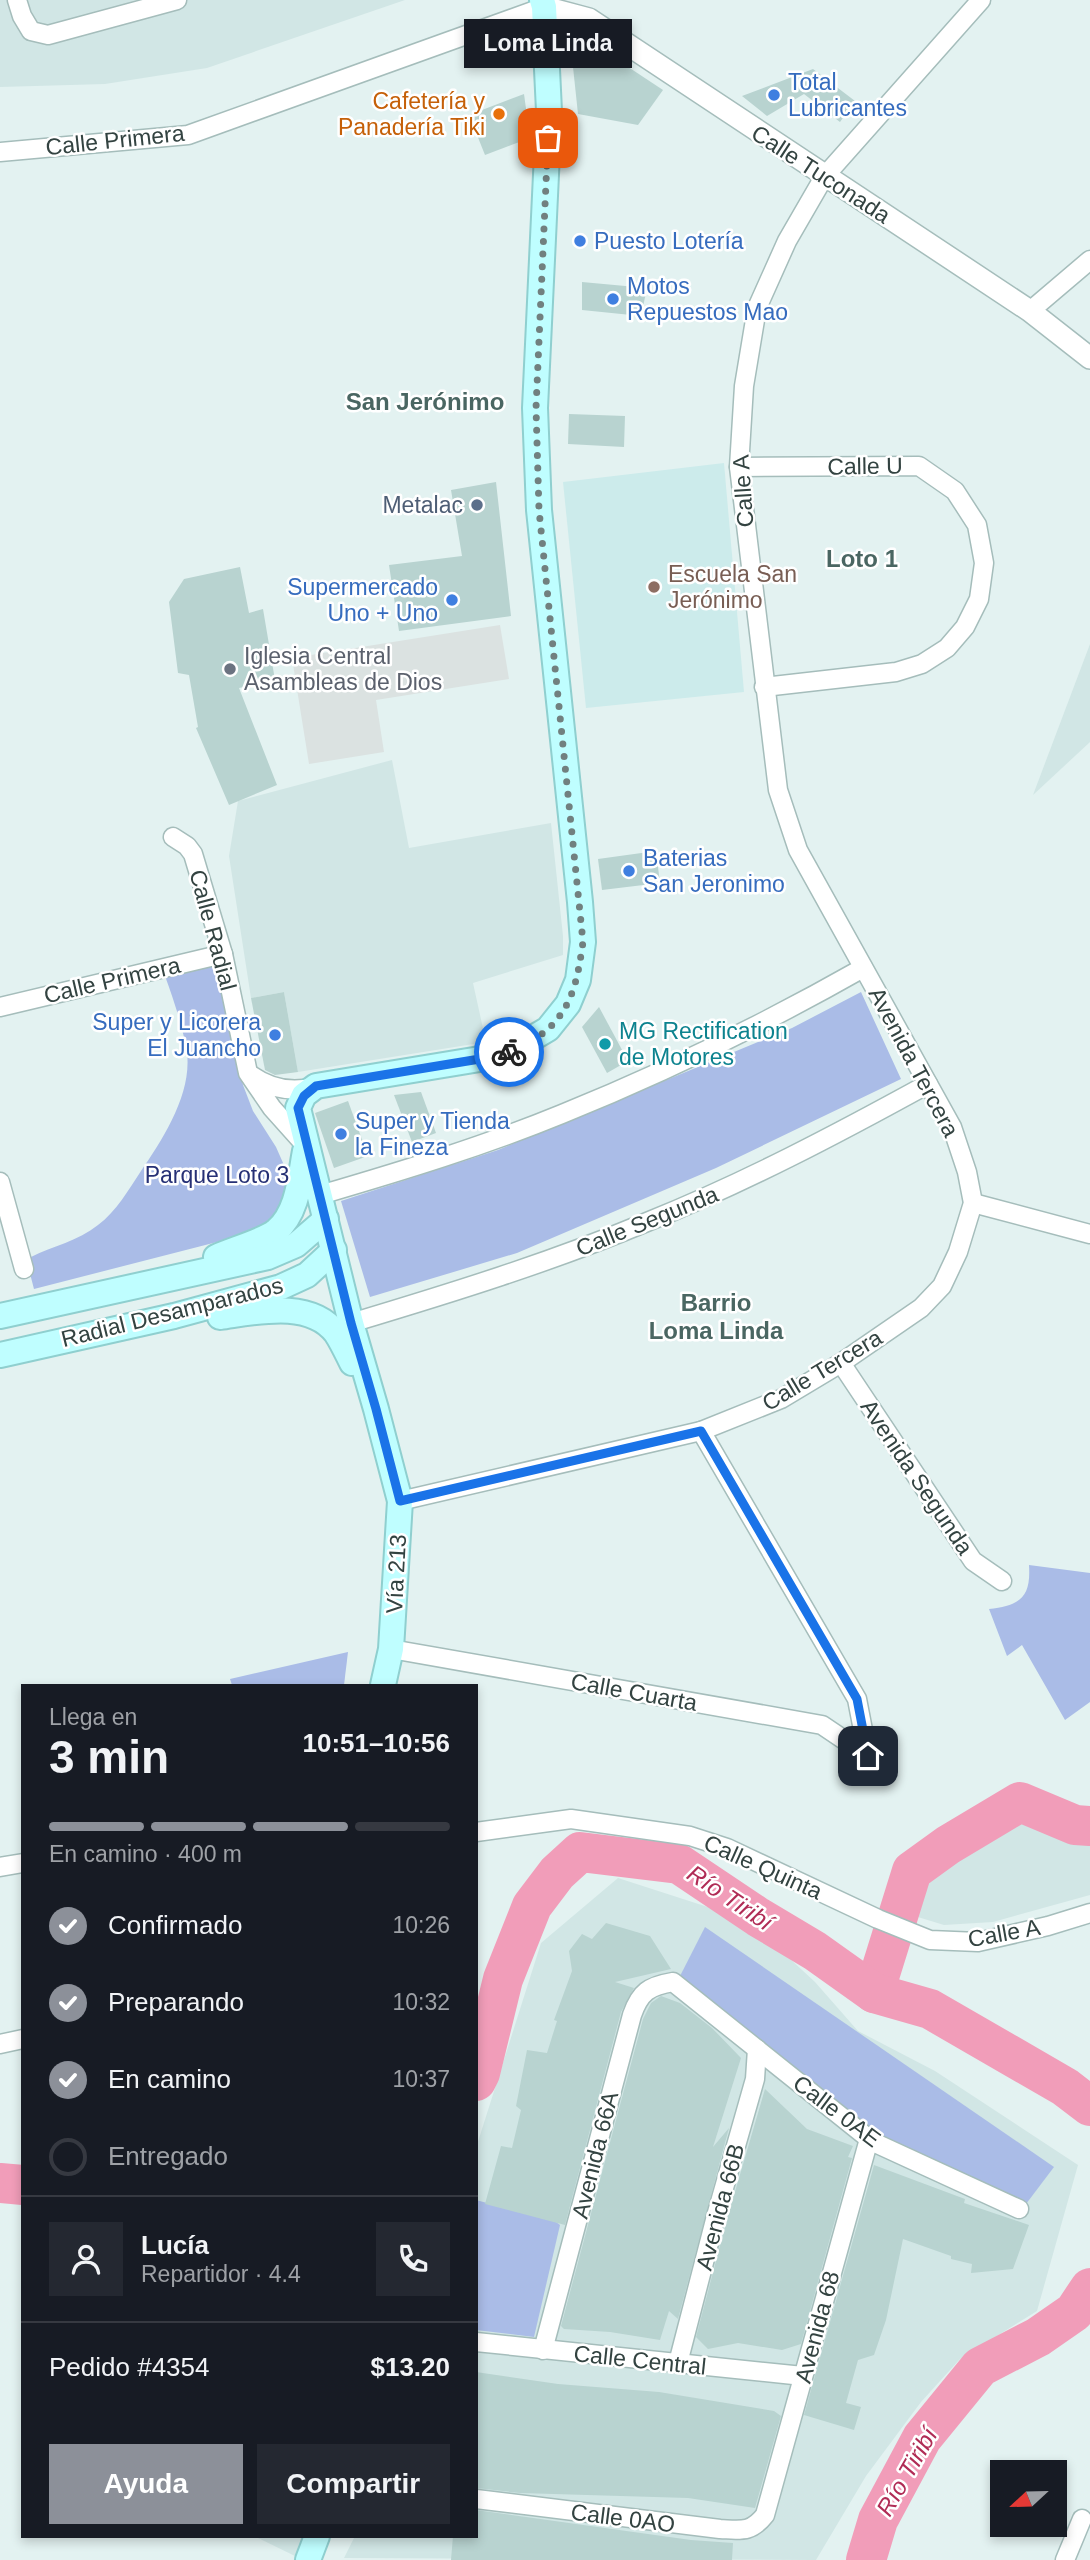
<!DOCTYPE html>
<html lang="es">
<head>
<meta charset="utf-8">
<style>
  body { margin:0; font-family:Arial,sans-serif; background:#242831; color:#f1f3f6; height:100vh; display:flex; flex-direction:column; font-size:26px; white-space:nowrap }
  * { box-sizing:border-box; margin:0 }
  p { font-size:23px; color:#9ea1a6 }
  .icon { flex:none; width:38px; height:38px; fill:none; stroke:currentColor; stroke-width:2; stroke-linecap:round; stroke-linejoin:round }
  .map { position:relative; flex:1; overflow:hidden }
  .details { position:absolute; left:21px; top:1684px; width:457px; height:854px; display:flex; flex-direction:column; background:#171b24; border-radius:0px; box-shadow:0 4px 10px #0003 }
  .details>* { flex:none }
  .needle { width:46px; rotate:248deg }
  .controls { position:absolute; left:990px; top:2460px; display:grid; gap:14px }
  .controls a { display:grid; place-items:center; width:77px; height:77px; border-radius:0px; background:#171b24; box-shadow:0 4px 10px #0003; font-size:35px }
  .pin { position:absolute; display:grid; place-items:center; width:60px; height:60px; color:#fff; margin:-30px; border-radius:14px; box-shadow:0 4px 10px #0006 }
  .courier { position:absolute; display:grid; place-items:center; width:70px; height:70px; margin:-35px; border:5px solid #1a73e8; border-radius:50%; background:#fff; color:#222; box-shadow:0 2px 9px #0007 }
  .bubble { position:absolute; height:49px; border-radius:0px; background:#171b24; box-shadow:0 4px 10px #0003; font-size:23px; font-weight:700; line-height:49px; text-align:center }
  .headline em { font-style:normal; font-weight:700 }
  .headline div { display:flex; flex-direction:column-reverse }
  .headline { display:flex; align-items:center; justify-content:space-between; height:119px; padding:0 28px }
  h1 { font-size:46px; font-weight:700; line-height:52px }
  .bar { display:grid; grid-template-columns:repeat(4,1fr); gap:10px 7px; align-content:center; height:84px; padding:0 28px }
  .bar i { height:9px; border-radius:5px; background:#363941 }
  .bar .current { background:#8c9099 }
  .bar p { grid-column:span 4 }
  .line { display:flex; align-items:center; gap:18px; padding:0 28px; border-top:2px solid #363941 }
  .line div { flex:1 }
  .round { display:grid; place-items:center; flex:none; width:74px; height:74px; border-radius:0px; background:#242831 }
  ol { padding:0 28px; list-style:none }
  li { display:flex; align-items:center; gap:21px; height:77px }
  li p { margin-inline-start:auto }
  li .icon { padding:7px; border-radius:50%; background:#8c9099; color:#fff; stroke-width:4 }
  li:last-child { color:#9ea1a6 }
  li i { width:38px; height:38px; border:4px solid #363941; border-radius:50% }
  .action { display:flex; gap:14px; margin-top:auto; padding:14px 28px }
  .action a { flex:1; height:80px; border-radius:0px; background:#8c9099; color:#fff; font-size:28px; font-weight:700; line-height:80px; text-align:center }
  .action a+a { background:#242831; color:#f1f3f6 }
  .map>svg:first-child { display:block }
  .residential { fill:#d1e6e5 }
  .education { fill:#ccebeb }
  .green { fill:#aabce7 }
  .parking { fill:#dbe2e1 }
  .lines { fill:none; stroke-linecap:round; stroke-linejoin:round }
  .river { stroke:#f19db9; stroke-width:40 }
  .building { fill:#b8d3d0 }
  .minor-casing { stroke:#a5bdbb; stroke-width:21 }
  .tertiary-casing { stroke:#a5bdbb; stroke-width:24 }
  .secondary-casing { stroke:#8fcfcf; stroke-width:28 }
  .minor { stroke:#fff; stroke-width:18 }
  .tertiary { stroke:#fff; stroke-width:21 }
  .secondary { stroke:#bffeff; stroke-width:24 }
  .done { stroke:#71807f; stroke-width:7; stroke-dasharray:0 12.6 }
  .route { stroke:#1a73e8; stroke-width:9 }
  .shop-dot { fill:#3f7fe0; stroke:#fff; stroke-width:2.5 }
  .food-dot { fill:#e8710a; stroke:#fff; stroke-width:2.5 }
  .service-dot { fill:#5c6f8a; stroke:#fff; stroke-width:2.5 }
  .education-dot { fill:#8d6e63; stroke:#fff; stroke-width:2.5 }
  .worship-dot { fill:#6b7280; stroke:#fff; stroke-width:2.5 }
  .culture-dot { fill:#0f9aa8; stroke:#fff; stroke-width:2.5 }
  .labels { text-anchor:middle; stroke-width:5; stroke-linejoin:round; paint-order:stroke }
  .shop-label { font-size:23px; fill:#366cbe; stroke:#fff; text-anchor:start }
  .food-label { font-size:23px; fill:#c56008; stroke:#fff; text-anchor:end }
  .street-label { font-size:23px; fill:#334341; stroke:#fff }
  .service-label { font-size:23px; fill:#4e5e75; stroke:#fff; text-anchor:end }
  .education-label { font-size:23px; fill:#785e54; stroke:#fff; text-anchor:start }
  .worship-label { font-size:23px; fill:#5b616d; stroke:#fff; text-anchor:start }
  .culture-label { font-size:23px; fill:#0d838f; stroke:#fff; text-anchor:start }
  .park-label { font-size:23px; fill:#263075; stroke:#fff }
  .neighbourhood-label { font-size:24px; font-weight:bold; fill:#4a6662; stroke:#fff }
  .water-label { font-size:24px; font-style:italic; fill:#b02c56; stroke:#fff }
</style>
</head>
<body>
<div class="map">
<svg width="1090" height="2560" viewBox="0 0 1090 2560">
  <rect width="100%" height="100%" fill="#e3f2f1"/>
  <g class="residential">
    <path d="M 0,0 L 405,0 L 207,68 L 105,84 L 0,87 Z"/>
    <path d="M 1090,644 L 1090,742 L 1033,795 Z"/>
    <path d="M 392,760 L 409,848 L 551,823 L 563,936 L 563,955 L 473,983 L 486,1042 L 298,1072 L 284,992 L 251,998 L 229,856 L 238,801 Z"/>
    <path d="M 1020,1813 L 1072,1835 L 1090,1834 L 1090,1895 L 993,1922 L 944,1925 L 908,1914 L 920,1876 Z"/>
    <path d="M 618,1878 L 748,1920 L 815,1982 L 858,2031 L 935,2071 L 1078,2165 L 1037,2311 L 960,2359 L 921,2402 L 866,2476 L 816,2560 L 344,2558 L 355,2536 L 476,2536 L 476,2148 L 541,1943 Z"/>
    <path d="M 254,2536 L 305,2536 L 297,2557 Z"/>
  </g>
  <path class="education" d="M 724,463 L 744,692 L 586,708 L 563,482 Z"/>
  <g class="green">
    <path d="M 211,966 L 219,972 L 221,980 L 243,1085 L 253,1111 L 276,1147 L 291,1181 C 283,1203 278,1220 256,1232 L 34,1289 L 27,1262 L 31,1257 C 53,1246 78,1241 98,1225 C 116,1212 129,1189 141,1171 C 163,1139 192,1094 187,1053 C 183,1027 174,1001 165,976 Z"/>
    <path d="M 861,992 L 901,1079 L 716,1168 L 517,1253 L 370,1297 L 341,1201 L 498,1150 L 792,1028 Z"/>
    <path d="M 1029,1565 L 1090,1573 L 1090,1702 L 1065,1720 L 1022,1645 L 1007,1656 L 989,1609 C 1021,1605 1031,1597 1029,1565 Z"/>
    <path d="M 348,1652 L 344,1685 L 232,1685 L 230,1679 Z"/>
    <path d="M 705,1927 L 1054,2167 L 1026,2204 L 875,2134 L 678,1980 Z"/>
    <path d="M 476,2200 L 556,2222 L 560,2225 L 534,2337 L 476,2330 Z"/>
  </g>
  <path class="parking" d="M 500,625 L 509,679 L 376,700 L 384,752 L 309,764 L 292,658 Z"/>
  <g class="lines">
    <g class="river">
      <path d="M 874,1993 L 912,1871 L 948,1845 L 1020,1802 L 1075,1825 L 1090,1826"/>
      <path d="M 476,2081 L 480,2073 L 503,1979 L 532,1906 L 557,1873 L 580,1852 L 679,1864 L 758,1917 L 815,1951 L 874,1993 L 930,2009 L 1065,2087 L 1090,2106"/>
      <path d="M 0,2183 L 23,2185"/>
      <path d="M 866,2560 L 878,2520 L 922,2438 L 980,2367 L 1038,2337 L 1074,2312 L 1090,2288"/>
    </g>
  </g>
  <g class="building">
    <path d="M 607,53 L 663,90 L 638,125 L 578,114 L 573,67 Z"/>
    <path d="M 813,69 L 855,101 L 840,122 L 804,94 L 767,116 L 742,96 Z"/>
    <path d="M 524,94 L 530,138 L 485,155 L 469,115 Z"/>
    <path d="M 582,282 L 647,288 L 641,316 L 582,310 Z"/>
    <path d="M 569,414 L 625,416 L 624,447 L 568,444 Z"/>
    <path d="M 496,482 L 511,616 L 399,631 L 389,565 L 462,556 L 451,490 Z"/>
    <path d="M 240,567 L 249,613 L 263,609 L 275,680 L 239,688 L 277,785 L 229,805 L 196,728 L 198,727 L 189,675 L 178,673 L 169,602 L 184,579 Z"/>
    <path d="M 656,851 L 660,883 L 602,890 L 598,859 Z"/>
    <path d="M 284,992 L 298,1072 L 275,1075 L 265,1070 L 251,998 Z"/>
    <path d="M 599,1007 L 628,1061 L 607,1073 L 582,1027 Z"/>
    <path d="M 421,1092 L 436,1133 L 412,1142 L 394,1095 Z"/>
    <path d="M 348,1101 L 368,1156 L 334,1168 L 315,1113 Z"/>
    <path d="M 606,1923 L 650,1936 L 671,1969 L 615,1982 L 634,1988 L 621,2012 L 565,2225 L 485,2204 L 501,2146 L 512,2148 L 521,2110 L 516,2106 L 527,2050 L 547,2053 L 557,2021 L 554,2020 L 572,1971 L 569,1951 L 582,1934 L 592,1939 Z"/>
    <path d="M 661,1996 L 680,2003 L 712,2028 L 741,2058 L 713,2147 L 729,2128 L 678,2319 L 669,2311 L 660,2340 L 610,2332 L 564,2329 L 561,2326 L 643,2019 L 651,2003 Z"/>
    <path d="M 765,2089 L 807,2129 L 853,2146 L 848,2157 L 852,2158 L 801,2344 L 782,2350 L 738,2343 L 708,2349 L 696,2337 L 727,2219 Z"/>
    <path d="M 874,2165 L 965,2199 L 964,2203 L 1029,2225 L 1013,2269 L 971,2273 L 972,2264 L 951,2259 L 951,2256 L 903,2239 L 886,2320 L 874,2355 L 858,2360 L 846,2403 L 861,2407 L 854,2430 L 804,2415 Z"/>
    <path d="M 476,2372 L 558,2384 L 659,2392 L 774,2411 L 781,2416 L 755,2508 L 688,2498 L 520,2493 L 476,2488 Z"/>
    <path d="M 476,2510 L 691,2540 L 733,2543 L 732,2560 L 451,2560 L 453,2536 L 476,2536 Z"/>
  </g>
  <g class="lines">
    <g class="minor-casing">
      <g id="minor">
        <path d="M 17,0 L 22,16 L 31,31 L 48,35 L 177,0"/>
        <path d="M 0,152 L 188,135 L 544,7"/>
        <path d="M 1030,311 L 1090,260"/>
        <path d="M 739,467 L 919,466 L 955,491 L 977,525 L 984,563 L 979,599 L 965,627 L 947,648 L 922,664 L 896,672 L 764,687"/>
        <path d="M 173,837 L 187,846 L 193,854 L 223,954 L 248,1073 L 272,1108 L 306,1146"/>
        <path d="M 0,1007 L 223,954"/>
        <path d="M 251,1075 C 271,1089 291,1093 314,1087"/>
        <path d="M 0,1182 L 24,1269"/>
        <path d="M 320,1195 C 402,1171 484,1146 562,1114 C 666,1072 766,1023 863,968"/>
        <path d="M 973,1203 L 1090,1234"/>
        <path d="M 351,1323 C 451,1293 551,1262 647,1222 C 744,1183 837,1134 928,1084"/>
        <path d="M 841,1363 L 973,1561 L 1002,1581"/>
        <path d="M 701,1431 L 857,1699 L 868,1756"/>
        <path d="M 400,1501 L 701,1431 L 781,1399 L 841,1363 L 921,1308 L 942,1286 L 958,1252 L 973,1203 L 967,1172 L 952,1127 L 798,850 L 778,790 L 739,467 L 744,386 L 757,308 L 787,241 L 824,177 L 981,0"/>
        <path d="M 391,1649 L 822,1725 L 868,1756"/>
        <path d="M 476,1832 L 571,1819 L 690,1836 L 727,1848 L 878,1919 L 930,1940 L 978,1942 L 1048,1926 L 1090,1913"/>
        <path d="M 0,1867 L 23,1863"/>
        <path d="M 0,2044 L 23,2039"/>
        <path d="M 476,2342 L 803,2376"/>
        <path d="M 543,2350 L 632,2015 C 640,1992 649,1986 673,1982 L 873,2142 L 1019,2209"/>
        <path d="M 678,2363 L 716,2216 L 755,2079 L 757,2049"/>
        <path d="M 476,2499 L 720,2529 C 741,2530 751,2533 765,2515 L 869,2139"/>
        <path d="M 1065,2560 L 1082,2519"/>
      </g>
    </g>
    <g class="tertiary-casing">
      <path id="tertiary" d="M 544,7 L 589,19 L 1030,311 L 1090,358"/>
    </g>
    <g class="secondary-casing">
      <g id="secondary">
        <path d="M 216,1257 C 231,1250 266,1240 276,1231 C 298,1213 300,1177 305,1151"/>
        <path d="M 0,1316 L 268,1257 L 296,1245 L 326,1219"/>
        <path d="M 220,1317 C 256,1312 310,1299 336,1333 C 342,1342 347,1353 352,1363"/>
        <path d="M 0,1355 L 174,1316 L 281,1287 L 307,1275 L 334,1250"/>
        <path d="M 383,1685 L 391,1649 L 400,1501 L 376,1409 L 351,1323 L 298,1108 L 304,1095 L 316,1086 L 504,1055 L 548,1029 L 568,1004 L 578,980 L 583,942 L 580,902 L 539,510 L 535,408 L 549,111 L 544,7 L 542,0"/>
        <path d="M 308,2560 L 317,2536"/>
      </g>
    </g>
    <use href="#minor" class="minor"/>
    <use href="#tertiary" class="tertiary"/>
    <use href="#secondary" class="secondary"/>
  </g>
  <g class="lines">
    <path class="done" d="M 509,1052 C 522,1045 538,1038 548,1029 C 574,1005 578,975 583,942 L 539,510 L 536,408 L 548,138"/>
    <path class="route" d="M 509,1052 L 504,1055 L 316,1086 L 304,1096 L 298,1108 L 351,1323 L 376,1409 L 400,1501 L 701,1431 L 857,1699 L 868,1756"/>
  </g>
  <g class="shop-dot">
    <circle cx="774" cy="95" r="7"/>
    <circle cx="580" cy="241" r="7"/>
    <circle cx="613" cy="299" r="7"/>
    <circle cx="452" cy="600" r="7"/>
    <circle cx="629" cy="871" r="7"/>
    <circle cx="275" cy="1035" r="7"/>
    <circle cx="341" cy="1134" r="7"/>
  </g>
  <circle class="food-dot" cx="499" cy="114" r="7"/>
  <circle class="service-dot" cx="477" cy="505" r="7"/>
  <circle class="education-dot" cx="654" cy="587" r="7"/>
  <circle class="worship-dot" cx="230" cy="669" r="7"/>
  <circle class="culture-dot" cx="605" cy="1044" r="7"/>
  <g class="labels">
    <g class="shop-label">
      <text x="788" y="90">Total<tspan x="788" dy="26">Lubricantes</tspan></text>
      <text x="594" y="249">Puesto Lotería</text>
      <text x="627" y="294">Motos<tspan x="627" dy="26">Repuestos Mao</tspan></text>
      <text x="438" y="595" text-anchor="end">Supermercado<tspan x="438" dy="26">Uno + Uno</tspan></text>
      <text x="643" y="866">Baterias<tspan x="643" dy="26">San Jeronimo</tspan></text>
      <text x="261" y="1030" text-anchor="end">Super y Licorera<tspan x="261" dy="26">El Juancho</tspan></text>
      <text x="355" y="1129">Super y Tienda<tspan x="355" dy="26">la Fineza</tspan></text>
    </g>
    <g class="food-label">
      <text x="485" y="109">Cafetería y<tspan x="485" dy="26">Panadería Tiki</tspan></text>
    </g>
    <g class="street-label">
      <text transform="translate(115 140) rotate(-6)" y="8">Calle Primera</text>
      <text transform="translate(821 174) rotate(33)" y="8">Calle Tuconada</text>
      <text transform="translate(865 466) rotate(-1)" y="8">Calle U</text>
      <text transform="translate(743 491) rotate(-94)" y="8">Calle A</text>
      <text transform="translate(213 930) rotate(75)" y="8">Calle Radial</text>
      <text transform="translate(112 980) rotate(-13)" y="8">Calle Primera</text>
      <text transform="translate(914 1062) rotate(62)" y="8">Avenida Tercera</text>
      <text transform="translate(647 1221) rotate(-22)" y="8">Calle Segunda</text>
      <text transform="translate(172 1312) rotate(-14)" y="8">Radial Desamparados</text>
      <text transform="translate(822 1370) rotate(-31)" y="8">Calle Tercera</text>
      <text transform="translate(917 1477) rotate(56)" y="8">Avenida Segunda</text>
      <text transform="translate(396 1574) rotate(-87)" y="8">Vía 213</text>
      <text transform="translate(634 1692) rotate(10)" y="8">Calle Cuarta</text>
      <text transform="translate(763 1867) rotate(24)" y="8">Calle Quinta</text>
      <text transform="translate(1004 1933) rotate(-10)" y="8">Calle A</text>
      <text transform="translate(837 2111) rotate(37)" y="8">Calle 0AE</text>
      <text transform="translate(595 2155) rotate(-76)" y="8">Avenida 66A</text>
      <text transform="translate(720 2207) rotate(-75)" y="8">Avenida 66B</text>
      <text transform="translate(817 2327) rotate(-75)" y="8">Avenida 68</text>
      <text transform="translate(640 2360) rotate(6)" y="8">Calle Central</text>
      <text transform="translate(623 2518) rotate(7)" y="8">Calle 0AO</text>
    </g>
    <g class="service-label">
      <text x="463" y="513">Metalac</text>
    </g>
    <g class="education-label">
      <text x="668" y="582">Escuela San<tspan x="668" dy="26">Jerónimo</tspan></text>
    </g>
    <g class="worship-label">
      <text x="244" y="664">Iglesia Central<tspan x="244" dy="26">Asambleas de Dios</tspan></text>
    </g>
    <g class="culture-label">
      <text x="619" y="1039">MG Rectification<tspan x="619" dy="26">de Motores</tspan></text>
    </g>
    <g class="park-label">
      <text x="217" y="1183">Parque Loto 3</text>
    </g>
    <g class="neighbourhood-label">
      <text x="425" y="410">San Jerónimo</text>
      <text x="862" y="567">Loto 1</text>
      <text x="716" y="1311">Barrio<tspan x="716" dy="28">Loma Linda</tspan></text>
    </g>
    <g class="water-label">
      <text transform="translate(730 1898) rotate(34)" y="8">Río Tiribí</text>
      <text transform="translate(907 2472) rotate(-60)" y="8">Río Tiribí</text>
    </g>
  </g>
</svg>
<div class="controls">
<a><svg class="needle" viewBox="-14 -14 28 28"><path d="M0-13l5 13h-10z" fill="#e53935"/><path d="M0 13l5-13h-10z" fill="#9ea1a6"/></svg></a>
</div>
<div class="pin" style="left:548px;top:138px;background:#ea580c"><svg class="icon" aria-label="bag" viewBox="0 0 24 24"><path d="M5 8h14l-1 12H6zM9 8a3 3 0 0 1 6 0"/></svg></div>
<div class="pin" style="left:868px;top:1756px;background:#1f2937"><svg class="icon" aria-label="home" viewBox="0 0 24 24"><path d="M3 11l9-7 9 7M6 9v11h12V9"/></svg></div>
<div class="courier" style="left:509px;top:1052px"><svg class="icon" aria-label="bike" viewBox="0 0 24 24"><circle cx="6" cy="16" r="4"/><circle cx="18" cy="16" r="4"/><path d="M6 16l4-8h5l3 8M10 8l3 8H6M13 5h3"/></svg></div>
<div class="bubble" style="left:464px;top:19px;width:168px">Loma Linda</div>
<section class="details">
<div class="headline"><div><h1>3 min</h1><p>Llega en</p></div><em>10:51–10:56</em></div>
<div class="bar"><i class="current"></i><i class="current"></i><i class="current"></i><i></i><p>En camino · 400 m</p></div>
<ol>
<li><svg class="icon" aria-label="check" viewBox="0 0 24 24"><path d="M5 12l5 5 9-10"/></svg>Confirmado<p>10:26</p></li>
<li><svg class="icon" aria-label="check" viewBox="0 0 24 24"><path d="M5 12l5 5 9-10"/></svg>Preparando<p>10:32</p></li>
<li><svg class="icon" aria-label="check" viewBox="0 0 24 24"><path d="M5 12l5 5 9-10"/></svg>En camino<p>10:37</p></li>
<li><i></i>Entregado</li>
</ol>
<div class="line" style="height:126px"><a class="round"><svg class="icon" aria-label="person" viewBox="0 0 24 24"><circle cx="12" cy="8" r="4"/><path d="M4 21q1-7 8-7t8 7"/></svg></a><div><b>Lucía</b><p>Repartidor · 4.4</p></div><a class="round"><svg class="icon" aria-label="phone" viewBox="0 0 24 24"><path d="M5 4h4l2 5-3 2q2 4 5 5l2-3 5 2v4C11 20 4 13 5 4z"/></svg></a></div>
<div class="line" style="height:91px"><div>Pedido #4354</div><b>$13.20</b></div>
<div class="action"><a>Ayuda</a><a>Compartir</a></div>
</section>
</div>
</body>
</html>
